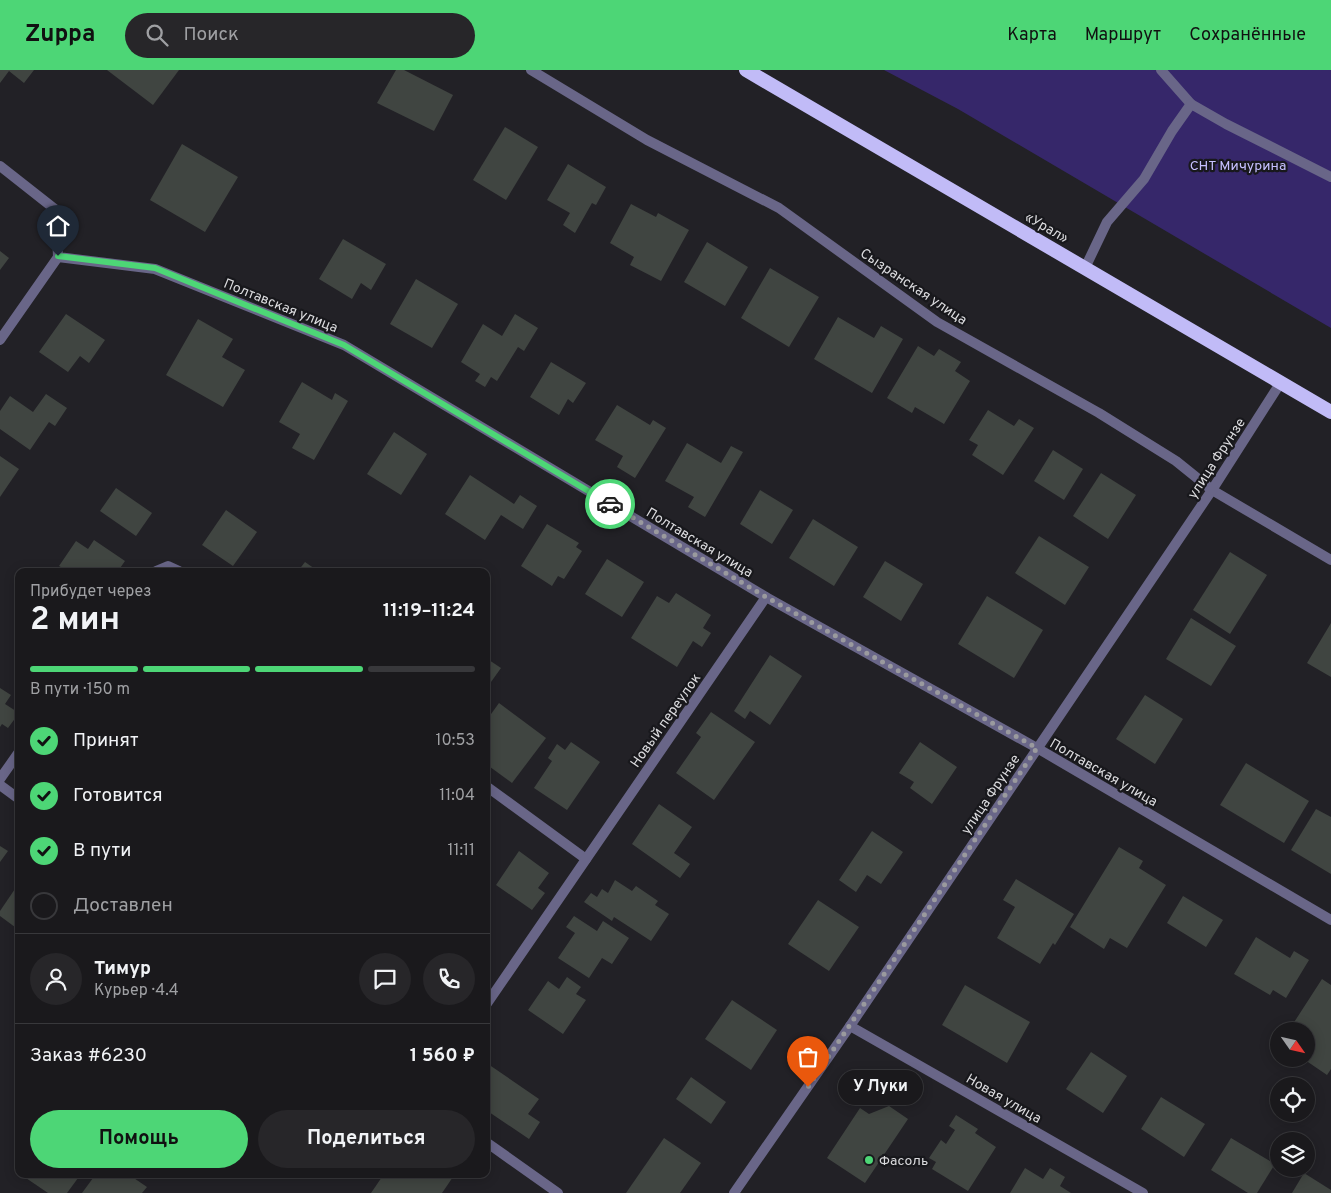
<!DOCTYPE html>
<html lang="ru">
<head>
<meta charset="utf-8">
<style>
  body { margin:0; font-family:Overpass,sans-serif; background:#272629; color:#f1f3f6; height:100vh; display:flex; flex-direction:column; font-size:19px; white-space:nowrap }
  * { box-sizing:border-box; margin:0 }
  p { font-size:16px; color:#9fa0a3 }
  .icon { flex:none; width:28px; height:28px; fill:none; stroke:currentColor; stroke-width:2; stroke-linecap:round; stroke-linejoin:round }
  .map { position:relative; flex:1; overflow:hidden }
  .details { position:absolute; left:15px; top:498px; width:475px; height:610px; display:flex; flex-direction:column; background:#1a191c; border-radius:10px; box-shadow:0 2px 12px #0003,0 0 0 1px #38383b }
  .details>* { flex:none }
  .needle { width:32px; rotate:124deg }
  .buttons { position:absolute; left:1270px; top:952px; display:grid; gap:10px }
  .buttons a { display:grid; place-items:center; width:45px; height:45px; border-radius:50%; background:#1a191c; box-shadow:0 2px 12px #0003,0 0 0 1px #38383b; font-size:25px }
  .pin { position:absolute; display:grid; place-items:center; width:42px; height:42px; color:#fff; margin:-51px -21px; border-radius:50% 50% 50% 0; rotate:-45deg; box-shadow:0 0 5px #0007 }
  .pin .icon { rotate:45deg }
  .courier { position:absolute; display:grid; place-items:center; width:50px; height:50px; margin:-25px; border:4px solid #4dd676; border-radius:50%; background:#fff; color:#222; box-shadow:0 1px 6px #0007 }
  .bubble { position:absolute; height:35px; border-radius:18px; background:#1a191c; box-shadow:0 2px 12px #0003,0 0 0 1px #38383b; font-size:16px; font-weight:700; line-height:35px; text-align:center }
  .head em { font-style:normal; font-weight:700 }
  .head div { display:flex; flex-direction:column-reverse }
  .head { display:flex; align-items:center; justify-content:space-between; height:85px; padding:0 15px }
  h1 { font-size:32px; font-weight:700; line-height:38px }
  .bar { display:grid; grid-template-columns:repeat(4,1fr); gap:8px 5px; align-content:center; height:60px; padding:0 15px }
  .bar i { height:6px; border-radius:4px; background:#38383b }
  .bar .on { background:#4dd676 }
  .bar p { grid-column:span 4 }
  .line { display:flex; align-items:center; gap:12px; padding:0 15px; border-top:1px solid #38383b }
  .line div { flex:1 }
  .round { display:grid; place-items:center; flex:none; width:52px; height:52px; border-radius:26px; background:#272629 }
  ol { padding:0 15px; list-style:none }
  li { display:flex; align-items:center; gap:15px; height:55px }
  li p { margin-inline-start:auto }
  li .icon { padding:5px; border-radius:50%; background:#4dd676; color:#111; stroke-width:4 }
  li:last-child { color:#9fa0a3 }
  li i { width:28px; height:28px; border:2px solid #38383b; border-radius:50% }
  .primary-button { display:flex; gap:10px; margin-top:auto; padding:10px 15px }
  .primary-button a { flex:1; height:58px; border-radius:30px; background:#4dd676; color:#111; font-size:20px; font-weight:700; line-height:58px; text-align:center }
  .primary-button a+a { background:#272629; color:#f1f3f6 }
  header { display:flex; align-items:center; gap:30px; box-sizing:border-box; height:70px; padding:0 25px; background:#4dd676; color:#111 }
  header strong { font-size:24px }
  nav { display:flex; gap:28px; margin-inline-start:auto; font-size:18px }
  .search { width:350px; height:45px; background:#272629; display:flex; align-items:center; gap:12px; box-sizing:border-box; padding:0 18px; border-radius:28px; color:#9fa0a3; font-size:19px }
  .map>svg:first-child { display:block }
  .green { fill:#36276a }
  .building { fill:#404541 }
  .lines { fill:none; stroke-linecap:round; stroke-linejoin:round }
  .minor { stroke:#696688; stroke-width:10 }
  .tertiary { stroke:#696688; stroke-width:10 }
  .trunk { stroke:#c1bbf7; stroke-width:14 }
  .done { stroke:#9a9a9e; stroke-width:5; stroke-dasharray:0 9 }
  .route { stroke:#4dd676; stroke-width:6 }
  .poi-dot { fill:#4dd676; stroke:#18181c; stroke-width:2 }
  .labels { text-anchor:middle; stroke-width:4.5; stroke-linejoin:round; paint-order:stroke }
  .park-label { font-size:14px; fill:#c6c0ff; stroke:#18181c }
  .street-label { font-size:14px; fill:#dbdbde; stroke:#18181c }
  .poi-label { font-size:14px; fill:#dbdbde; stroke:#18181c; text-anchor:start }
</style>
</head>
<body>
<header>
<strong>Zuppa</strong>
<div class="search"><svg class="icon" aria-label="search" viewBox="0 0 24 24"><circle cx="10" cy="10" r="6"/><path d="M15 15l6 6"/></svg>Поиск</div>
<nav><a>Карта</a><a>Маршрут</a><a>Сохранённые</a></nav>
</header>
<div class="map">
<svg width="1331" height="1123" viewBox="0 0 1331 1123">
  <rect width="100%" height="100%" fill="#222126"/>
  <path class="green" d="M 884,0 L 1331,0 L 1331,258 L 958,39 Z"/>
  <g class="building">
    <path d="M 0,0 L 34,0 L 24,13 L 9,1 L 0,13 Z"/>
    <path d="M 107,0 L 179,0 L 153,35 Z"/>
    <path d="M 396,0 L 404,0 L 453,25 L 434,61 L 377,33 Z"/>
    <path d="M 505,57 L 538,77 L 506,130 L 473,110 Z"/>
    <path d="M 182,74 L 238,107 L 205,162 L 150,130 Z"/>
    <path d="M 568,94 L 606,117 L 596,135 L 592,133 L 575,163 L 563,155 L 570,143 L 547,130 Z"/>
    <path d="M 631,134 L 656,147 L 658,143 L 689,160 L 661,211 L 630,195 L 634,187 L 610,173 Z"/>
    <path d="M 343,169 L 386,194 L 371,220 L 361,213 L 352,229 L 319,209 Z"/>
    <path d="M 707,172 L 748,197 L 725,236 L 684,212 Z"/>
    <path d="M 0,181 L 9,188 L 0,200 Z"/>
    <path d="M 770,198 L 819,227 L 789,277 L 741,248 Z"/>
    <path d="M 416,209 L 458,234 L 432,278 L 390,254 Z"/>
    <path d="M 66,244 L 105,270 L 89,293 L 80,286 L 68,302 L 39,282 Z"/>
    <path d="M 515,244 L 538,258 L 524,281 L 518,277 L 497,311 L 491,307 L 485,317 L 475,311 L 480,304 L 461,292 L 483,254 L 502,266 Z"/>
    <path d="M 838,247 L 874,268 L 881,256 L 903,269 L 872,323 L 814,289 Z"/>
    <path d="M 198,249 L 233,269 L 222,287 L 245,300 L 223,337 L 166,305 Z"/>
    <path d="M 918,276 L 934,286 L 939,279 L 961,292 L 955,301 L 970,311 L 944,354 L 915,337 L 912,343 L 887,328 Z"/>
    <path d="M 551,292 L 586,313 L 573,333 L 568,329 L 559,345 L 530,327 Z"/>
    <path d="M 302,312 L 332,330 L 335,323 L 348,331 L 314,390 L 292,378 L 300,364 L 279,352 Z"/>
    <path d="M 46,324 L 67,338 L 55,356 L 49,352 L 30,380 L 0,359 L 0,341 L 10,326 L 33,342 Z"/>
    <path d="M 617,335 L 650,355 L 653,350 L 666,358 L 635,408 L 617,397 L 623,386 L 595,370 Z"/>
    <path d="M 988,340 L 1014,356 L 1019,349 L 1034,358 L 1003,405 L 972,385 L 978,375 L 969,370 Z"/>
    <path d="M 394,362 L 427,384 L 401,425 L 367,404 Z"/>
    <path d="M 687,373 L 721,393 L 731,376 L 743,382 L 705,447 L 688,437 L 694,427 L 665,411 Z"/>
    <path d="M 1053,380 L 1083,399 L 1064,430 L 1034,411 Z"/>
    <path d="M 0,386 L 19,399 L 0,427 Z"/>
    <path d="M 1101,403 L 1136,425 L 1108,469 L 1073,446 Z"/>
    <path d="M 470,405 L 514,434 L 520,425 L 537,436 L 523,459 L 501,445 L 485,470 L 445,444 Z"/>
    <path d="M 116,418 L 152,443 L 136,466 L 100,441 Z"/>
    <path d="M 760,420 L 793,440 L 772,474 L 740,454 Z"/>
    <path d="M 226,440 L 257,462 L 233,496 L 202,475 Z"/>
    <path d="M 813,449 L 858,477 L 834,516 L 789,488 Z"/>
    <path d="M 547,454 L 579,473 L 576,477 L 582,481 L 564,509 L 558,506 L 552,516 L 521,496 Z"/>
    <path d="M 1039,466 L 1089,497 L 1065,535 L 1015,503 Z"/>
    <path d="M 94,470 L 125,491 L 118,501 L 68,501 L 59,496 L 76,471 L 88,479 Z"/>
    <path d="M 1230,482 L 1267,505 L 1230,564 L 1193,540 Z"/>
    <path d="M 607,489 L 644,512 L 622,547 L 585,524 Z"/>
    <path d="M 885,491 L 923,514 L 901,551 L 863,527 Z"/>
    <path d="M 305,492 L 318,501 L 298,501 Z"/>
    <path d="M 676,523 L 711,545 L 703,558 L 711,563 L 702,577 L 693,571 L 677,597 L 631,568 L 657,526 L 669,533 Z"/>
    <path d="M 987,526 L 1043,560 L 1014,608 L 958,574 Z"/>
    <path d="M 1191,548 L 1236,576 L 1211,616 L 1166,589 Z"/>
    <path d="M 1331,553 L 1331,607 L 1307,593 Z"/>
    <path d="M 770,585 L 802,606 L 770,655 L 750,641 L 745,649 L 734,641 Z"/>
    <path d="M 486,588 L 501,598 L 486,619 Z"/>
    <path d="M 0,618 L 11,625 L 5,634 L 19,643 L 8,658 L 2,654 L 0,657 Z"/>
    <path d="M 1145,625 L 1183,649 L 1155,694 L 1116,669 Z"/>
    <path d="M 499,633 L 546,668 L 512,713 L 486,694 L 486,651 Z"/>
    <path d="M 711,642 L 755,672 L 714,730 L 676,703 L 701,667 L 696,663 Z"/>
    <path d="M 571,672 L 600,692 L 567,740 L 534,718 L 552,691 L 548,688 L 557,674 L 565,680 Z"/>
    <path d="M 920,672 L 957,697 L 932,734 L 910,718 L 914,712 L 899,703 Z"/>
    <path d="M 1246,693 L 1309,731 L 1284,773 L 1220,735 Z"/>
    <path d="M 659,734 L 692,757 L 674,783 L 690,794 L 680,808 L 632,774 Z"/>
    <path d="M 1316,739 L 1331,747 L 1331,804 L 1291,780 Z"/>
    <path d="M 872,761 L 903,782 L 881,814 L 867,805 L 856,822 L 839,810 Z"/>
    <path d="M 0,776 L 8,781 L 0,792 Z"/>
    <path d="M 1119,777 L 1143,791 L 1139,798 L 1166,815 L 1127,878 L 1110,868 L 1104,879 L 1070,857 Z"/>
    <path d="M 519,781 L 549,803 L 538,818 L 545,823 L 532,840 L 496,815 Z"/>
    <path d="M 1016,809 L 1074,844 L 1055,875 L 1053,873 L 1040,894 L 997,868 L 1015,837 L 1003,830 Z"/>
    <path d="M 615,810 L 632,821 L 636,816 L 658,831 L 655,835 L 669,844 L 651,871 L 614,847 L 612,851 L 584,832 L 591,823 L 597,827 L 602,819 L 608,823 Z"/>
    <path d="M 19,813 L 19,860 L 0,846 L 0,841 Z"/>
    <path d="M 1183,826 L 1223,850 L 1206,877 L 1167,853 Z"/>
    <path d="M 818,830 L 859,857 L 829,901 L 788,874 Z"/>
    <path d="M 574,846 L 597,861 L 603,851 L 629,868 L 612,894 L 602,888 L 589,908 L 558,888 L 575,863 L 566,857 Z"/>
    <path d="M 1256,867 L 1290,888 L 1294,881 L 1309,890 L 1286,928 L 1273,920 L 1270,925 L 1234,904 Z"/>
    <path d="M 567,907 L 581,917 L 576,924 L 586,930 L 563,964 L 528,940 L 548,911 L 559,919 Z"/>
    <path d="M 1322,909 L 1331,915 L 1331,999 L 1327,1005 L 1305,990 L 1310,982 L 1306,980 L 1306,961 L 1297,961 L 1291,957 Z"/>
    <path d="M 965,915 L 1030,952 L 1007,993 L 942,955 Z"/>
    <path d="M 732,930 L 777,960 L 751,1000 L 705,969 Z"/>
    <path d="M 1091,982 L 1127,1006 L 1103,1043 L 1066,1019 Z"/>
    <path d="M 488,994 L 539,1029 L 528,1044 L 540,1052 L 529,1069 L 486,1040 L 486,998 Z"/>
    <path d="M 691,1007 L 726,1032 L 711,1054 L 676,1029 Z"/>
    <path d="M 1161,1027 L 1205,1054 L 1184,1087 L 1141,1059 Z"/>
    <path d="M 889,1036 L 908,1049 L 865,1113 L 827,1088 L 860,1038 L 869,1044 Z"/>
    <path d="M 956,1045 L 978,1059 L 975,1063 L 996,1077 L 968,1121 L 932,1099 L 936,1092 L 929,1088 L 941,1070 L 946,1074 L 955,1060 L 949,1056 Z"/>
    <path d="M 664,1068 L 701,1093 L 680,1123 L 626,1123 Z"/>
    <path d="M 1231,1068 L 1275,1094 L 1257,1123 L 1248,1123 L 1211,1100 Z"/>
    <path d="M 1025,1098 L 1043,1109 L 1050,1098 L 1065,1107 L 1060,1116 L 1071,1123 L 1010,1123 Z"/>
    <path d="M 1304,1103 L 1331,1120 L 1331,1123 L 1292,1123 Z"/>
    <path d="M 24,1104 L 81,1104 L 67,1123 L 48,1123 L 23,1106 Z"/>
    <path d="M 96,1104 L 128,1104 L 147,1117 L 142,1123 L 82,1123 Z"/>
    <path d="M 384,1104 L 455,1104 L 442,1123 L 371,1123 Z"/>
  </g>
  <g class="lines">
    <g class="minor">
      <path d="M 531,0 L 647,70 L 779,138 L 937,252 L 1099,343 L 1176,391 L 1212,420 L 1331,490"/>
      <path d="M 1161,0 L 1191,34"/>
      <path d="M 0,96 L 56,140 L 58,187 L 155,199 L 344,275 L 766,527 L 1037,678 L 1331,850"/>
      <path d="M 1085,198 L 1107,152 L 1144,109 L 1172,61 L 1191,34 L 1226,54 L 1331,107"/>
      <path d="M 0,270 L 58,187"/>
      <path d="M 156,501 L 168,496 L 179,501"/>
      <path d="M 0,709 L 19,682"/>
      <path d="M 0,715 L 19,729"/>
      <path d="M 486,716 L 586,789"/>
      <path d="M 486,935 L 766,527"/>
      <path d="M 850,956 L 1143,1123"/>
      <path d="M 486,1072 L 558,1123"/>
    </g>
    <path class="tertiary" d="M 734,1123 L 850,956 L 1212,420 L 1281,312"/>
    <path class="trunk" d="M 746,0 L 1331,342"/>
  </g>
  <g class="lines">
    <path class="done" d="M 610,434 L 766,527 L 1037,678 L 808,1017"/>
    <path class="route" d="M 58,186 L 155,198 L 344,275 L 610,434"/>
  </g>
  <circle class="poi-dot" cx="869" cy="1090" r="5"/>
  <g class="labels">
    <g class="park-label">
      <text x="1238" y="100">СНТ Мичурина</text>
    </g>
    <g class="street-label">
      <text transform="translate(1047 157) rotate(30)" y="5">«Урал»</text>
      <text transform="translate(914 216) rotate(34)" y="5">Сызранская улица</text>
      <text transform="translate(281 235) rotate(22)" y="5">Полтавская улица</text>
      <text transform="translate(1216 388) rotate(-57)" y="5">улица Фрунзе</text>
      <text transform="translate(700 472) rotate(31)" y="5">Полтавская улица</text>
      <text transform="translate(665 650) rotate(-55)" y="5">Новый переулок</text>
      <text transform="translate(1104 702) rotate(30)" y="5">Полтавская улица</text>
      <text transform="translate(990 724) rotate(-56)" y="5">улица Фрунзе</text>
      <text transform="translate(1004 1028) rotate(30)" y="5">Новая улица</text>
    </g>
    <g class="poi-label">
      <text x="879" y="1095">Фасоль</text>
    </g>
  </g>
</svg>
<div class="buttons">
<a><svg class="needle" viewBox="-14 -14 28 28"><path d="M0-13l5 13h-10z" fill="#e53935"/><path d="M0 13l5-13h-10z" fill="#9fa0a3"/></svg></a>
<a><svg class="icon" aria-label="locate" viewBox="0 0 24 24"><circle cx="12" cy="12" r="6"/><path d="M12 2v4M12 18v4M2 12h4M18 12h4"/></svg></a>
<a><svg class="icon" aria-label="layers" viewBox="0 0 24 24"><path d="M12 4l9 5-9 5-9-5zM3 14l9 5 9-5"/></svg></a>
</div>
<div class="pin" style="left:808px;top:1017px;background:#ea580c"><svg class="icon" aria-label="bag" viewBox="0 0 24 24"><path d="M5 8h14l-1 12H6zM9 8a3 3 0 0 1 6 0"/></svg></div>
<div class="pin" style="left:58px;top:186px;background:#1f2937"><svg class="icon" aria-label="home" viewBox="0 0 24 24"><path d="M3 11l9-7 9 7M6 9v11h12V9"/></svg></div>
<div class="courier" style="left:610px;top:434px"><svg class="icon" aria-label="car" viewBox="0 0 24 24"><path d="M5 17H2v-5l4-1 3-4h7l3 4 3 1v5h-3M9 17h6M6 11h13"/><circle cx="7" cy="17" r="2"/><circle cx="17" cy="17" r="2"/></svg></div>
<div class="bubble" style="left:838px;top:1000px;width:85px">У Луки</div>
<section class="details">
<div class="head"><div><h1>2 мин</h1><p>Прибудет через</p></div><em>11:19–11:24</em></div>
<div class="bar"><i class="on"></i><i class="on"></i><i class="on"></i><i></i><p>В пути · 150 m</p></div>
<ol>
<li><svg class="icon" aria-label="check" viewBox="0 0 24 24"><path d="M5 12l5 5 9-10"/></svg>Принят<p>10:53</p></li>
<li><svg class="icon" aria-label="check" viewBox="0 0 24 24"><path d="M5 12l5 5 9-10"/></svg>Готовится<p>11:04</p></li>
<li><svg class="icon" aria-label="check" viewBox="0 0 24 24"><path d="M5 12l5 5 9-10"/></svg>В пути<p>11:11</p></li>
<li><i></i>Доставлен</li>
</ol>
<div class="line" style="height:90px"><a class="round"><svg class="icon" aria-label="person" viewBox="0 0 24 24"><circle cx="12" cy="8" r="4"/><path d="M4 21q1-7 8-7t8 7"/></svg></a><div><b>Тимур</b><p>Курьер · 4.4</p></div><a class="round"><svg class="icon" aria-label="chat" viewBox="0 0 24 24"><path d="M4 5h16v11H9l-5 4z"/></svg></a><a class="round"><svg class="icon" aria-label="phone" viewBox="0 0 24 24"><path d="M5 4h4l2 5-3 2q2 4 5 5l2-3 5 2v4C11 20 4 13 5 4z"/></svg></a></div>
<div class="line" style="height:65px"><div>Заказ #6230</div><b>1 560 ₽</b></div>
<div class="primary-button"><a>Помощь</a><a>Поделиться</a></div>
</section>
</div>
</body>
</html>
